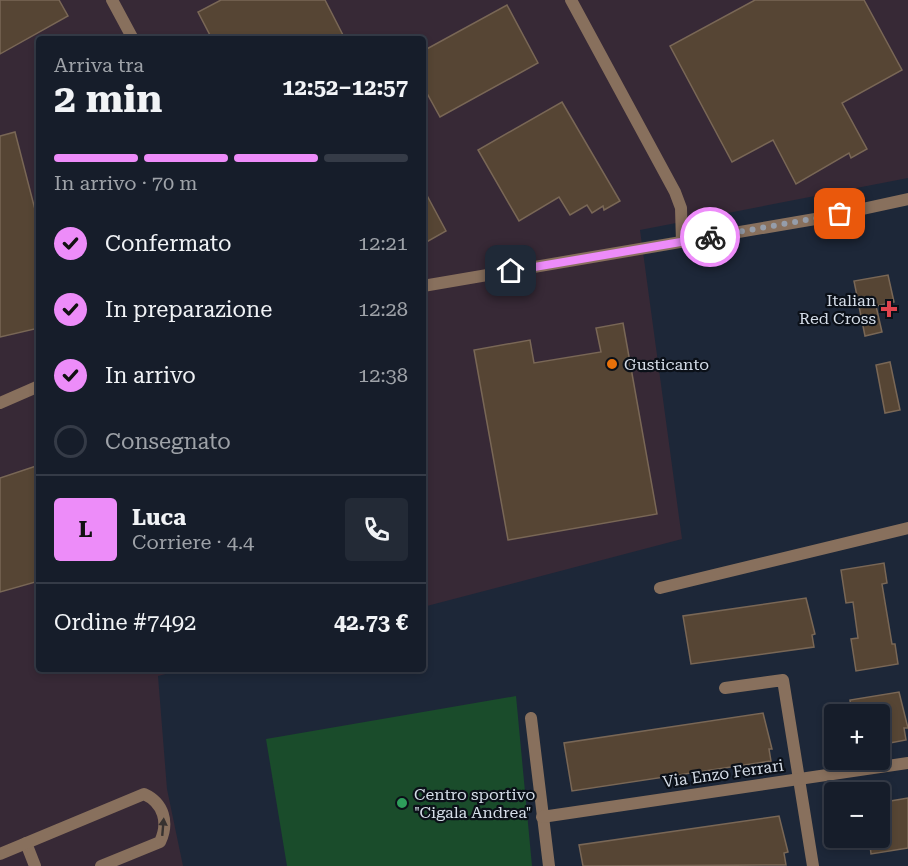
<!DOCTYPE html>
<html lang="it">
<head>
<meta charset="utf-8">
<style>
  body { margin:0; font-family:"Roboto Serif",serif; background:#232a36; color:#f1f3f6; height:100vh; display:flex; flex-direction:column; font-size:22px; white-space:nowrap }
  * { box-sizing:border-box; margin:0 }
  p { font-size:20px; color:#9ea2a8 }
  .icon { flex:none; width:33px; height:33px; fill:none; stroke:currentColor; stroke-width:2; stroke-linecap:round; stroke-linejoin:round }
  .map { position:relative; flex:1; overflow:hidden }
  .panel { position:absolute; left:36px; top:36px; width:390px; height:636px; display:flex; flex-direction:column; background:#161d2a; border-radius:6px; box-shadow:0 3px 9px #0003,0 0 0 2px #353b47 }
  .panel>* { flex:none }
  .controls { position:absolute; left:824px; top:704px; display:grid; gap:12px }
  .controls a { display:grid; place-items:center; width:66px; height:66px; border-radius:6px; background:#161d2a; box-shadow:0 3px 9px #0003,0 0 0 2px #353b47; font-size:30px }
  .pin { position:absolute; display:grid; place-items:center; width:51px; height:51px; color:#fff; margin:-26px; border-radius:12px; box-shadow:0 3px 9px #0006 }
  .courier { position:absolute; display:grid; place-items:center; width:60px; height:60px; margin:-30px; border:4px solid #ed8cf9; border-radius:50%; background:#fff; color:#222; box-shadow:0 2px 8px #0007 }
  .overview em { font-style:normal; font-weight:700 }
  .overview div { display:flex; flex-direction:column-reverse }
  .overview { display:flex; align-items:center; justify-content:space-between; height:102px; padding:0 18px }
  h1 { font-size:39px; font-weight:700; line-height:45px }
  .bar { display:grid; grid-template-columns:repeat(4,1fr); gap:9px 6px; align-content:center; height:72px; padding:0 18px }
  .bar i { height:8px; border-radius:4px; background:#353b47 }
  .bar .active { background:#ed8cf9 }
  .bar p { grid-column:span 4 }
  .line { display:flex; align-items:center; gap:15px; padding:0 18px; border-top:2px solid #353b47 }
  .line div { flex:1 }
  .round { display:grid; place-items:center; flex:none; width:63px; height:63px; border-radius:6px; background:#232a36 }
  ol { padding:0 18px; list-style:none }
  li { display:flex; align-items:center; gap:18px; height:66px }
  li p { margin-inline-start:auto }
  li .icon { padding:6px; border-radius:50%; background:#ed8cf9; color:#111; stroke-width:4 }
  li:last-child { color:#9ea2a8 }
  li i { width:33px; height:33px; border:3px solid #353b47; border-radius:50% }
  .map>svg:first-child { display:block }
  .industrial { fill:#372936 }
  .green { fill:#1a4c2b }
  .building { fill:#564534; stroke:#796756; stroke-width:1.5 }
  .lines { fill:none; stroke-linecap:round; stroke-linejoin:round }
  .minor { stroke:#88705d; stroke-width:12 }
  .oneway { fill:#373230 }
  .done { stroke:#959daa; stroke-width:6; stroke-dasharray:0 10.8 }
  .route { stroke:#ed8cf9; stroke-width:8 }
  .health-dot { fill:#e0444e; stroke:#0b1018; stroke-width:2 }
  .food-dot { fill:#e8710a; stroke:#0b1018; stroke-width:2 }
  .leisure-dot { fill:#2e9e5b; stroke:#0b1018; stroke-width:2 }
  .labels { text-anchor:middle; stroke-width:4.5; stroke-linejoin:round; paint-order:stroke }
  .poi-label { font-size:16px; fill:#d5dde8; stroke:#0b1018; text-anchor:start }
  .street-label { font-size:16px; fill:#d5dde8; stroke:#0b1018 }
</style>
</head>
<body>
<div class="map">
<svg width="908" height="866" viewBox="0 0 908 866">
  <rect width="100%" height="100%" fill="#1d2738"/>
  <path class="industrial" d="M 0,0 L 908,0 L 908,178 L 640,230 L 682,539 L 423,607 L 423,39 L 39,39 L 39,669 L 185,669 L 158,676 L 167,789 L 183,866 L 0,866 Z"/>
  <path class="green" d="M 516,696 L 532,866 L 287,866 L 266,739 Z"/>
  <g class="building">
    <path d="M 0,0 L 59,0 L 68,16 L 0,54 Z"/>
    <path d="M 221,0 L 325,0 L 345,39 L 212,39 L 198,12 Z"/>
    <path d="M 755,0 L 864,0 L 902,70 L 842,103 L 867,149 L 851,158 L 849,153 L 796,184 L 773,140 L 732,162 L 670,46 Z"/>
    <path d="M 507,5 L 538,63 L 440,117 L 423,86 L 423,51 Z"/>
    <path d="M 562,102 L 620,201 L 604,210 L 603,206 L 592,213 L 587,205 L 570,215 L 559,197 L 519,221 L 478,150 Z"/>
    <path d="M 15,132 L 39,225 L 39,328 L 0,337 L 0,136 Z"/>
    <path d="M 423,188 L 446,231 L 423,244 Z"/>
    <path d="M 888,275 L 894,302 L 876,306 L 882,332 L 865,336 L 854,281 Z"/>
    <path d="M 623,323 L 657,514 L 508,540 L 474,350 L 530,340 L 534,363 L 601,352 L 596,328 Z"/>
    <path d="M 890,362 L 900,410 L 885,413 L 876,365 Z"/>
    <path d="M 39,465 L 39,581 L 0,592 L 0,478 Z"/>
    <path d="M 884,563 L 887,583 L 882,584 L 892,644 L 895,644 L 898,664 L 856,671 L 851,639 L 858,638 L 853,602 L 846,603 L 841,570 Z"/>
    <path d="M 806,598 L 815,634 L 812,635 L 814,647 L 691,664 L 683,616 Z"/>
    <path d="M 899,692 L 908,728 L 904,728 L 906,740 L 879,745 L 879,714 L 852,714 L 850,700 Z"/>
    <path d="M 763,713 L 772,749 L 769,749 L 771,761 L 572,791 L 564,743 Z"/>
    <path d="M 908,798 L 908,848 L 871,854 L 869,837 L 879,837 L 879,803 Z"/>
    <path d="M 779,816 L 788,852 L 784,853 L 786,865 L 583,866 L 579,845 Z"/>
  </g>
  <g class="lines">
    <g class="minor">
      <path d="M 112,0 L 133,39"/>
      <path d="M 571,0 L 675,192 L 681,208 L 682,242"/>
      <path d="M 423,286 L 821,218 L 908,199"/>
      <path d="M 0,403 L 39,386"/>
      <path d="M 660,588 L 908,528"/>
      <path d="M 725,688 L 783,680 L 813,866"/>
      <path d="M 531,718 L 549,866"/>
      <path d="M 542,817 L 908,763"/>
      <path d="M 26,843 L 35,866"/>
      <path d="M 0,854 L 144,794 C 164,803 169,823 160,842 L 101,866"/>
    </g>
  </g>
  <defs><path id="oneway-solid" d="M-6-.8H1V-3.2L6.5 0L1 3.2V.8H-6Z" transform="scale(1.5)"/></defs>
  <use class="oneway" href="#oneway-solid" transform="translate(163 827) rotate(-85)"/>
  <g class="lines">
    <path class="done" d="M 710,237 L 840,214"/>
    <path class="route" d="M 511,271 L 710,237"/>
  </g>
  <path class="health-dot" d="M886 300h6v6h6v6h-6v6h-6v-6h-6v-6h6z"/>
  <circle class="food-dot" cx="612" cy="364" r="6"/>
  <circle class="leisure-dot" cx="402" cy="803" r="6"/>
  <g class="labels">
    <g class="poi-label">
      <text x="876" y="306" text-anchor="end">Italian<tspan x="876" dy="18">Red Cross</tspan></text>
      <text x="624" y="370">Gusticanto</text>
      <text x="414" y="800">Centro sportivo<tspan x="414" dy="18">"Cigala Andrea"</tspan></text>
    </g>
    <g class="street-label">
      <text transform="translate(723 773) rotate(-8)" y="6">Via Enzo Ferrari</text>
    </g>
  </g>
</svg>
<div class="controls">
<a>+</a>
<a>−</a>
</div>
<div class="pin" style="left:840px;top:214px;background:#ea580c"><svg class="icon" aria-label="bag" viewBox="0 0 24 24"><path d="M5 8h14l-1 12H6zM9 8a3 3 0 0 1 6 0"/></svg></div>
<div class="pin" style="left:511px;top:271px;background:#1f2937"><svg class="icon" aria-label="home" viewBox="0 0 24 24"><path d="M3 11l9-7 9 7M6 9v11h12V9"/></svg></div>
<div class="courier" style="left:710px;top:237px"><svg class="icon" aria-label="bike" viewBox="0 0 24 24"><circle cx="6" cy="16" r="4"/><circle cx="18" cy="16" r="4"/><path d="M6 16l4-8h5l3 8M10 8l3 8H6M13 5h3"/></svg></div>
<section class="panel">
<div class="overview"><div><h1>2 min</h1><p>Arriva tra</p></div><em>12:52–12:57</em></div>
<div class="bar"><i class="active"></i><i class="active"></i><i class="active"></i><i></i><p>In arrivo · 70 m</p></div>
<ol>
<li><svg class="icon" aria-label="check" viewBox="0 0 24 24"><path d="M5 12l5 5 9-10"/></svg>Confermato<p>12:21</p></li>
<li><svg class="icon" aria-label="check" viewBox="0 0 24 24"><path d="M5 12l5 5 9-10"/></svg>In preparazione<p>12:28</p></li>
<li><svg class="icon" aria-label="check" viewBox="0 0 24 24"><path d="M5 12l5 5 9-10"/></svg>In arrivo<p>12:38</p></li>
<li><i></i>Consegnato</li>
</ol>
<div class="line" style="height:108px"><b class="round" style="background:#ed8cf9;color:#111">L</b><div><b>Luca</b><p>Corriere · 4.4</p></div><a class="round"><svg class="icon" aria-label="phone" viewBox="0 0 24 24"><path d="M5 4h4l2 5-3 2q2 4 5 5l2-3 5 2v4C11 20 4 13 5 4z"/></svg></a></div>
<div class="line" style="height:78px"><div>Ordine #7492</div><b>42.73 €</b></div>
</section>
</div>
</body>
</html>
